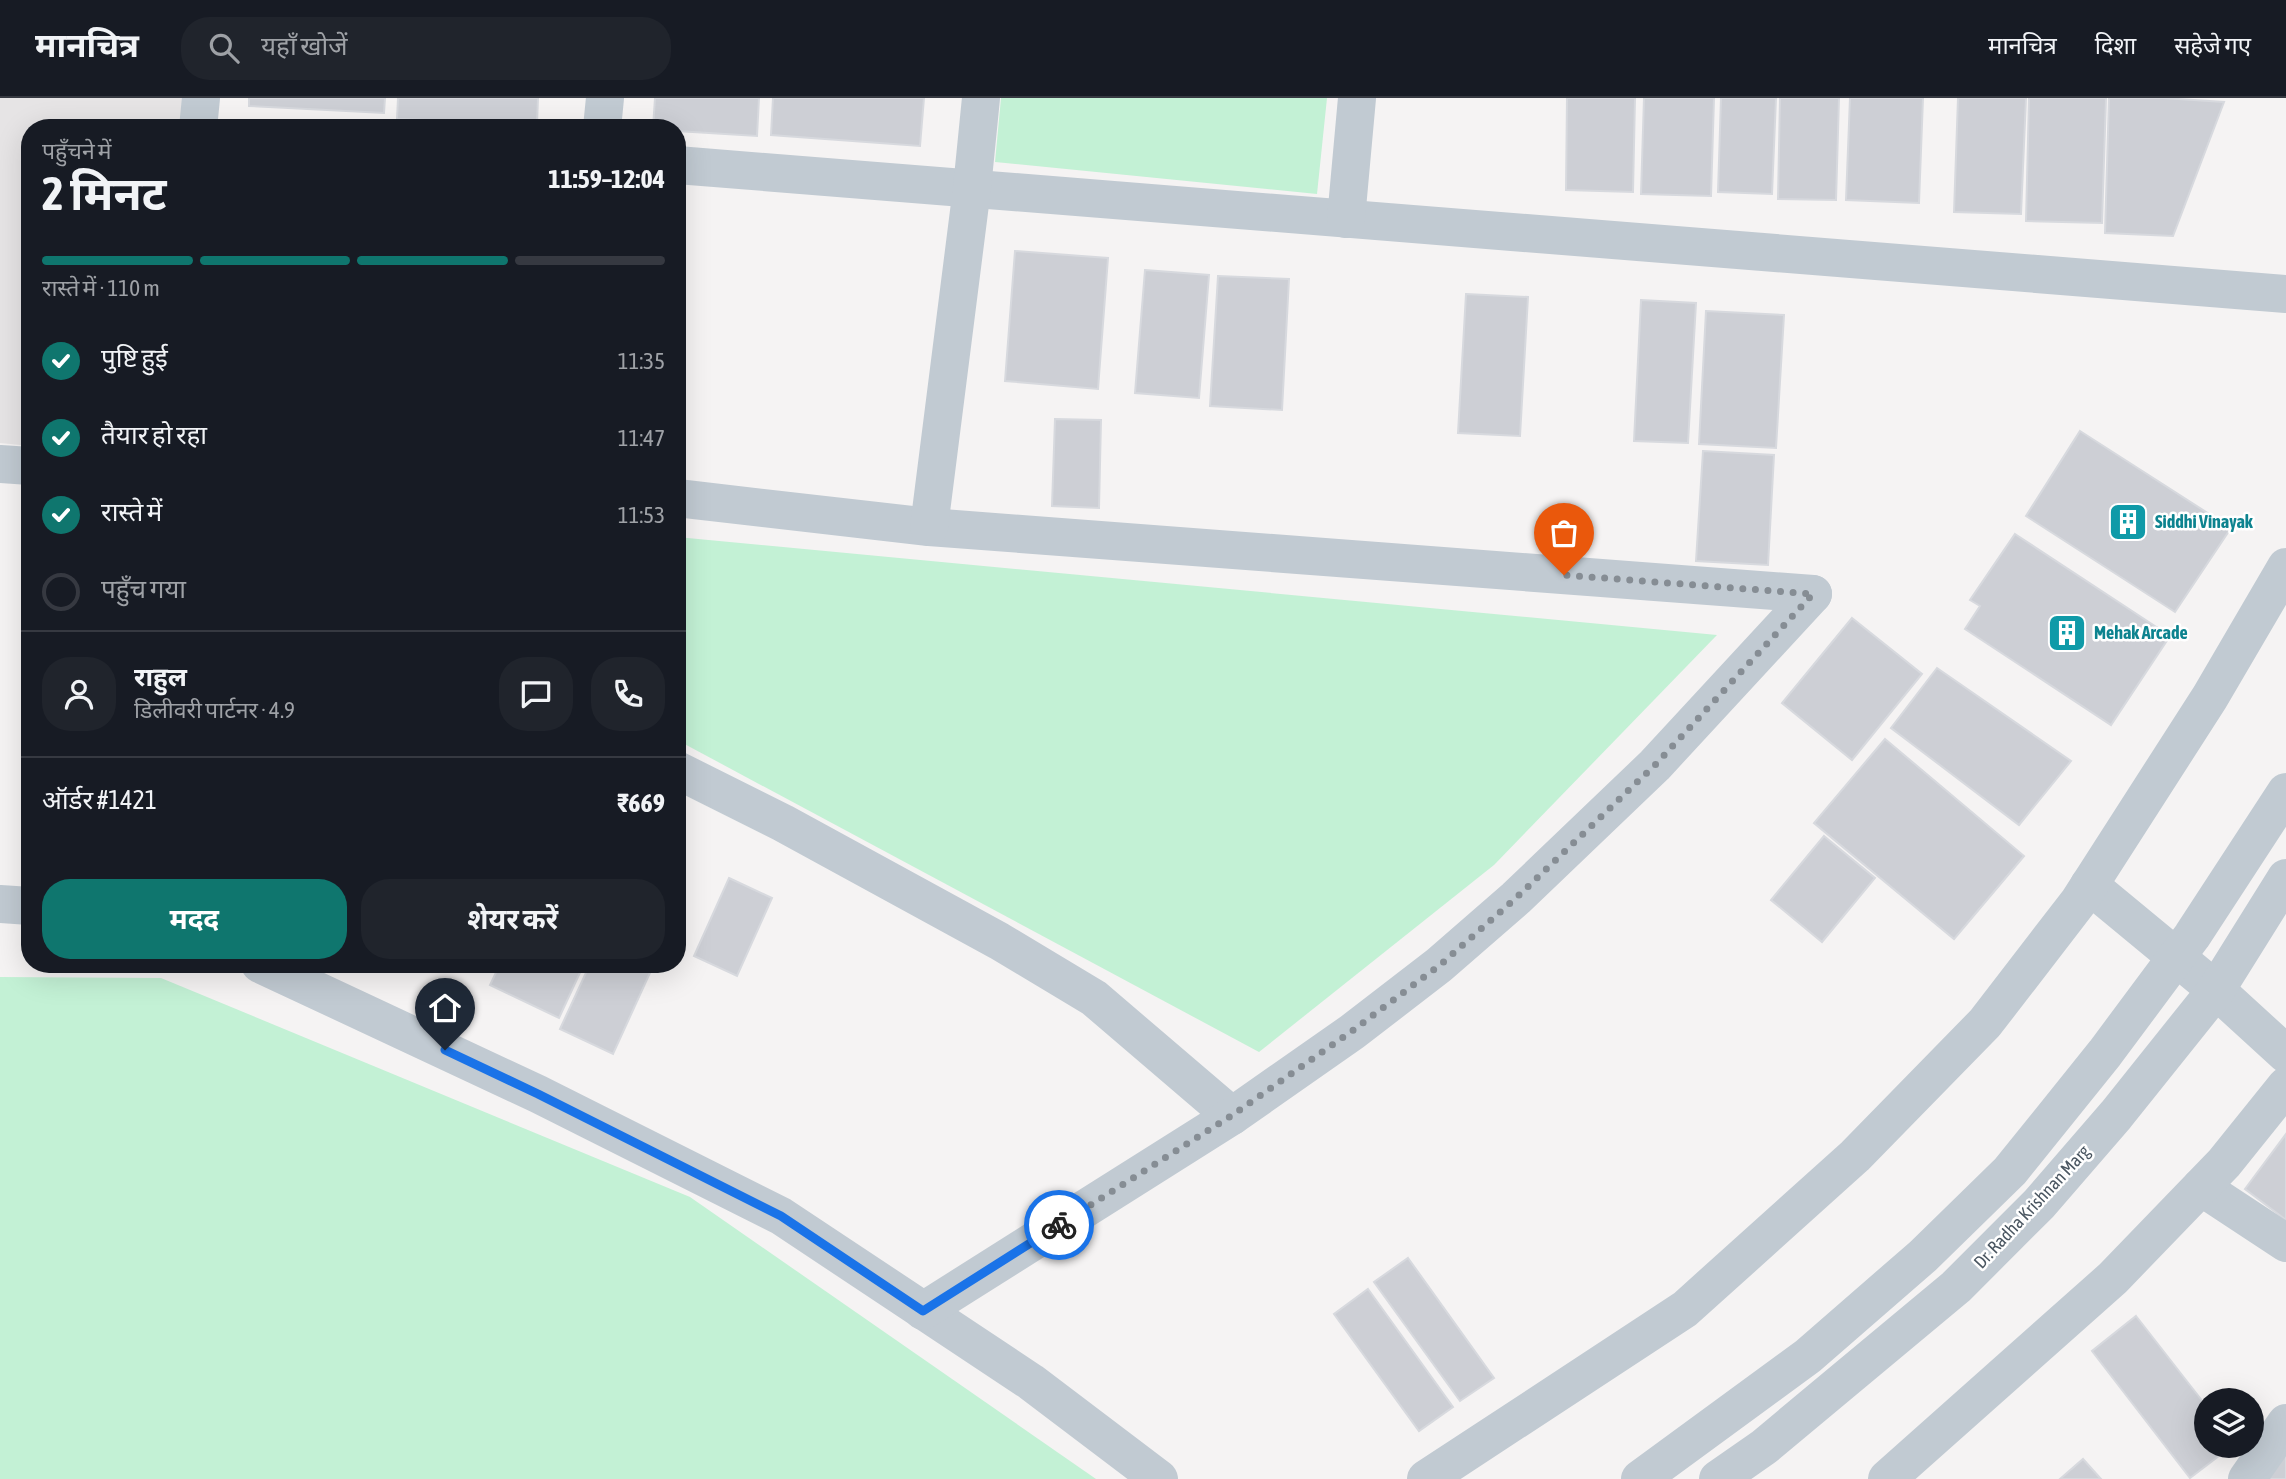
<!DOCTYPE html>
<html lang="hi">
<head>
<meta charset="utf-8">
<style>
  body { margin:0; font-family:"Asap Condensed","Noto Sans Devanagari",sans-serif; background:#20242c; color:#f1f3f6; height:100vh; display:flex; flex-direction:column; font-size:26px; white-space:nowrap }
  * { box-sizing:border-box; margin:0 }
  p { font-size:23px; color:#9ea1a6 }
  .icon { flex:none; width:38px; height:38px; fill:none; stroke:currentColor; stroke-width:2; stroke-linecap:round; stroke-linejoin:round }
  .map { position:relative; flex:1; overflow:hidden }
  .panel { position:absolute; left:21px; top:21px; width:665px; height:854px; display:flex; flex-direction:column; background:#171b24; border-radius:28px; box-shadow:0 7px 28px #0002 }
  .panel>* { flex:none }
  .buttons { position:absolute; left:2194px; top:1290px; display:grid; gap:14px }
  .buttons a { display:grid; place-items:center; width:70px; height:70px; border-radius:50%; background:#171b24; box-shadow:0 7px 28px #0002; font-size:35px }
  .pin { position:absolute; display:grid; place-items:center; width:60px; height:60px; color:#fff; margin:-72px -30px; border-radius:50% 50% 50% 0; rotate:-45deg; box-shadow:0 0 7px #0007 }
  .pin .icon { rotate:45deg }
  .courier { position:absolute; display:grid; place-items:center; width:70px; height:70px; margin:-35px; border:5px solid #1a73e8; border-radius:50%; background:#fff; color:#222; box-shadow:0 2px 9px #0007 }
  .summary em { font-style:normal; font-weight:700 }
  .summary div { display:flex; flex-direction:column-reverse }
  .summary { display:flex; align-items:center; justify-content:space-between; height:119px; padding:0 21px }
  h1 { font-size:46px; font-weight:700; line-height:52px }
  .bar { display:grid; grid-template-columns:repeat(4,1fr); gap:10px 7px; align-content:center; height:84px; padding:0 21px }
  .bar i { height:9px; border-radius:5px; background:#363941 }
  .bar .on { background:#0f766e }
  .bar p { grid-column:span 4 }
  .line { display:flex; align-items:center; gap:18px; padding:0 21px; border-top:2px solid #363941 }
  .line div { flex:1 }
  .round { display:grid; place-items:center; flex:none; width:74px; height:74px; border-radius:28px; background:#20242c }
  ol { padding:0 21px; list-style:none }
  li { display:flex; align-items:center; gap:21px; height:77px }
  li p { margin-inline-start:auto }
  li .icon { padding:7px; border-radius:50%; background:#0f766e; color:#fff; stroke-width:4 }
  li:last-child { color:#9ea1a6 }
  li i { width:38px; height:38px; border:4px solid #363941; border-radius:50% }
  .button { display:flex; gap:14px; margin-top:auto; padding:14px 21px }
  .button a { flex:1; height:80px; border-radius:28px; background:#0f766e; color:#fff; font-size:28px; font-weight:700; line-height:80px; text-align:center }
  .button a+a { background:#20242c; color:#f1f3f6 }
  header { display:flex; align-items:center; gap:42px; box-sizing:border-box; height:98px; padding:0 35px; background:#171b24; border-bottom:2px solid #363941 }
  header strong { font-size:33px }
  nav { display:flex; gap:38px; margin-inline-start:auto; font-size:24px }
  .search { width:490px; height:63px; background:#20242c; display:flex; align-items:center; gap:18px; box-sizing:border-box; padding:0 24px; border-radius:28px; color:#9ea1a6; font-size:26px }
  .map>svg:first-child { display:block }
  .education { fill:#e6e4e5 }
  .green { fill:#c3f1d5 }
  .building { fill:#cdcfd5; stroke:#d7d9de; stroke-width:2 }
  .lines { fill:none; stroke-linecap:round; stroke-linejoin:round }
  .minor { stroke:#c1cad2; stroke-width:38 }
  .tertiary { stroke:#c1cad2; stroke-width:38 }
  .done { stroke:#868d94; stroke-width:7; stroke-dasharray:0 12.6 }
  .route { stroke:#1a73e8; stroke-width:9 }
  .labels { text-anchor:middle; stroke-width:5; stroke-linejoin:round; paint-order:stroke }
  .culture-label { font-size:18px; font-weight:bold; fill:#0d838f; stroke:#fff; text-anchor:start }
  .street-label { font-size:18px; fill:#4a5661; stroke:#fff }
</style>
</head>
<body>
<header>
<strong>मानचित्र</strong>
<div class="search"><svg class="icon" aria-label="search" viewBox="0 0 24 24"><circle cx="10" cy="10" r="6"/><path d="M15 15l6 6"/></svg>यहाँ खोजें</div>
<nav><a>मानचित्र</a><a>दिशा</a><a>सहेजे गए</a></nav>
</header>
<div class="map">
<svg width="2286" height="1381" viewBox="0 0 2286 1381">
  <rect width="100%" height="100%" fill="#f5f3f3"/>
  <path class="education" d="M 0,0 L 189,0 L 187,30 L 30,30 L 30,348 L 0,345 Z"/>
  <g class="green">
    <path d="M 1001,0 L 1327,0 L 1317,96 L 995,64 Z"/>
    <path d="M 677,439 L 1717,537 L 1494,767 L 1259,954 L 677,642 Z"/>
    <path d="M 0,879 L 161,880 L 690,1099 L 1096,1381 L 0,1381 Z"/>
  </g>
  <g class="building">
    <path d="M 249,0 L 385,0 L 384,15 L 249,8 Z"/>
    <path d="M 398,0 L 538,0 L 537,26 L 397,21 Z"/>
    <path d="M 655,0 L 759,0 L 757,38 L 677,33 L 677,30 L 653,30 Z"/>
    <path d="M 773,0 L 924,0 L 920,48 L 771,37 Z"/>
    <path d="M 1567,0 L 1635,0 L 1633,94 L 1566,92 Z"/>
    <path d="M 1644,0 L 1714,0 L 1711,98 L 1641,96 Z"/>
    <path d="M 1721,0 L 1776,0 L 1772,96 L 1718,94 Z"/>
    <path d="M 1780,0 L 1839,0 L 1836,102 L 1778,101 Z"/>
    <path d="M 1850,0 L 1923,0 L 1919,105 L 1846,102 Z"/>
    <path d="M 1958,0 L 2026,0 L 2021,116 L 1954,114 Z"/>
    <path d="M 2029,0 L 2106,0 L 2102,125 L 2026,123 Z"/>
    <path d="M 2109,0 L 2163,0 L 2224,4 L 2173,138 L 2105,135 Z"/>
    <path d="M 1015,153 L 1108,160 L 1098,291 L 1005,283 Z"/>
    <path d="M 1145,172 L 1209,177 L 1199,300 L 1135,295 Z"/>
    <path d="M 1218,178 L 1289,181 L 1282,312 L 1210,308 Z"/>
    <path d="M 1466,196 L 1528,199 L 1520,338 L 1458,335 Z"/>
    <path d="M 1641,202 L 1696,205 L 1688,345 L 1634,343 Z"/>
    <path d="M 1706,213 L 1784,217 L 1776,350 L 1699,346 Z"/>
    <path d="M 1055,321 L 1101,322 L 1099,410 L 1052,408 Z"/>
    <path d="M 2080,333 L 2231,430 L 2175,514 L 2026,418 Z"/>
    <path d="M 1703,353 L 1774,357 L 1768,467 L 1696,463 Z"/>
    <path d="M 2015,436 L 2170,538 L 2111,627 L 1965,531 L 1980,508 L 1970,502 Z"/>
    <path d="M 1852,520 L 1922,576 L 1852,662 L 1782,605 Z"/>
    <path d="M 1937,570 L 2071,663 L 2019,727 L 1891,630 Z"/>
    <path d="M 1885,641 L 2024,758 L 1954,841 L 1814,725 Z"/>
    <path d="M 1824,738 L 1875,780 L 1822,844 L 1771,802 Z"/>
    <path d="M 729,780 L 772,800 L 737,878 L 694,858 Z"/>
    <path d="M 500,866 L 584,866 L 559,920 L 490,887 Z"/>
    <path d="M 590,866 L 654,866 L 613,956 L 560,931 Z"/>
    <path d="M 2286,1036 L 2286,1122 L 2245,1091 Z"/>
    <path d="M 1408,1160 L 1494,1280 L 1460,1303 L 1374,1184 Z"/>
    <path d="M 1368,1191 L 1453,1309 L 1419,1333 L 1334,1216 Z"/>
    <path d="M 2136,1218 L 2207,1309 L 2207,1348 L 2232,1348 L 2190,1380 L 2092,1253 Z"/>
    <path d="M 2286,1346 L 2286,1381 L 2260,1381 Z"/>
    <path d="M 2083,1361 L 2101,1381 L 2060,1381 Z"/>
  </g>
  <g class="lines">
    <g class="minor">
      <path d="M 198,30 L 201,0"/>
      <path d="M 602,30 L 605,0"/>
      <path d="M 677,67 L 2286,196"/>
      <path d="M 1346,121 L 1357,0"/>
      <path d="M 0,366 L 30,368"/>
      <path d="M 677,400 L 929,429 L 1813,496"/>
      <path d="M 929,429 L 972,90 L 981,0"/>
      <path d="M 677,672 L 783,725 L 999,843 L 1094,900 L 1232,1018"/>
      <path d="M 2089,787 L 2216,892 L 2286,956"/>
      <path d="M 0,806 L 30,808"/>
      <path d="M 260,866 L 538,996 L 781,1118 L 1031,1284 L 1159,1381"/>
      <path d="M 2201,1089 L 2286,1145"/>
      <path d="M 923,1213 L 1232,1018 L 1352,934 L 1439,867 L 1516,800 L 1655,667 L 1813,496"/>
      <path d="M 1426,1381 L 1685,1211 L 1855,1058 L 1985,925 L 2079,803 L 2210,599 L 2286,469"/>
      <path d="M 1887,1381 L 2113,1180 L 2224,1065 L 2286,988"/>
      <path d="M 2247,1381 L 2286,1325"/>
    </g>
    <g class="tertiary">
      <path d="M 1640,1381 L 1808,1258 L 1923,1158 L 2010,1073 L 2105,955 L 2192,838 L 2286,694"/>
      <path d="M 1718,1381 L 1764,1349 L 1956,1189 L 2039,1106 L 2116,1017 L 2216,892 L 2286,780"/>
    </g>
  </g>
  <g class="lines">
    <path class="done" d="M 1059,1127 L 1231,1018 L 1352,933 L 1440,867 L 1516,800 L 1655,667 L 1813,496 L 1564,477"/>
    <path class="route" d="M 445,952 L 538,996 L 781,1118 L 923,1213 L 1059,1127"/>
  </g>
  <defs>
    <g id="building-square" transform="scale(2.0125)"><rect x="-9" y="-9" width="18" height="18" rx="4" fill="#0f9aa8" stroke="#fff"/><path d="M-4-6H4V6H1V3H-1V6H-4ZM-2.5-4.3h1.7v1.8h-1.7ZM.8-4.3h1.7v1.8H.8ZM-2.5-1h1.7V.8h-1.7ZM.8-1h1.7V.8H.8Z" fill="#fff"/></g>
  </defs>
  <g fill-rule="evenodd">
    <use href="#building-square" x="2128" y="424"/>
    <use href="#building-square" x="2067" y="535"/>
  </g>
  <g class="labels">
    <g class="culture-label">
      <text x="2155" y="430">Siddhi Vinayak</text>
      <text x="2094" y="541">Mehak Arcade</text>
    </g>
    <g class="street-label">
      <text transform="translate(2032 1109) rotate(-47)" y="6">Dr. Radha Krishnan Marg</text>
    </g>
  </g>
</svg>
<div class="buttons">
<a><svg class="icon" aria-label="layers" viewBox="0 0 24 24"><path d="M12 4l9 5-9 5-9-5zM3 14l9 5 9-5"/></svg></a>
</div>
<div class="pin" style="left:1564px;top:477px;background:#ea580c"><svg class="icon" aria-label="bag" viewBox="0 0 24 24"><path d="M5 8h14l-1 12H6zM9 8a3 3 0 0 1 6 0"/></svg></div>
<div class="pin" style="left:445px;top:952px;background:#1f2937"><svg class="icon" aria-label="home" viewBox="0 0 24 24"><path d="M3 11l9-7 9 7M6 9v11h12V9"/></svg></div>
<div class="courier" style="left:1059px;top:1127px"><svg class="icon" aria-label="bike" viewBox="0 0 24 24"><circle cx="6" cy="16" r="4"/><circle cx="18" cy="16" r="4"/><path d="M6 16l4-8h5l3 8M10 8l3 8H6M13 5h3"/></svg></div>
<section class="panel">
<div class="summary"><div><h1>2 मिनट</h1><p>पहुँचने में</p></div><em>11:59–12:04</em></div>
<div class="bar"><i class="on"></i><i class="on"></i><i class="on"></i><i></i><p>रास्ते में · 110 m</p></div>
<ol>
<li><svg class="icon" aria-label="check" viewBox="0 0 24 24"><path d="M5 12l5 5 9-10"/></svg>पुष्टि हुई<p>11:35</p></li>
<li><svg class="icon" aria-label="check" viewBox="0 0 24 24"><path d="M5 12l5 5 9-10"/></svg>तैयार हो रहा<p>11:47</p></li>
<li><svg class="icon" aria-label="check" viewBox="0 0 24 24"><path d="M5 12l5 5 9-10"/></svg>रास्ते में<p>11:53</p></li>
<li><i></i>पहुँच गया</li>
</ol>
<div class="line" style="height:126px"><a class="round"><svg class="icon" aria-label="person" viewBox="0 0 24 24"><circle cx="12" cy="8" r="4"/><path d="M4 21q1-7 8-7t8 7"/></svg></a><div><b>राहुल</b><p>डिलीवरी पार्टनर · 4.9</p></div><a class="round"><svg class="icon" aria-label="chat" viewBox="0 0 24 24"><path d="M4 5h16v11H9l-5 4z"/></svg></a><a class="round"><svg class="icon" aria-label="phone" viewBox="0 0 24 24"><path d="M5 4h4l2 5-3 2q2 4 5 5l2-3 5 2v4C11 20 4 13 5 4z"/></svg></a></div>
<div class="line" style="height:91px"><div>ऑर्डर #1421</div><b>₹669</b></div>
<div class="button"><a>मदद</a><a>शेयर करें</a></div>
</section>
</div>
</body>
</html>
